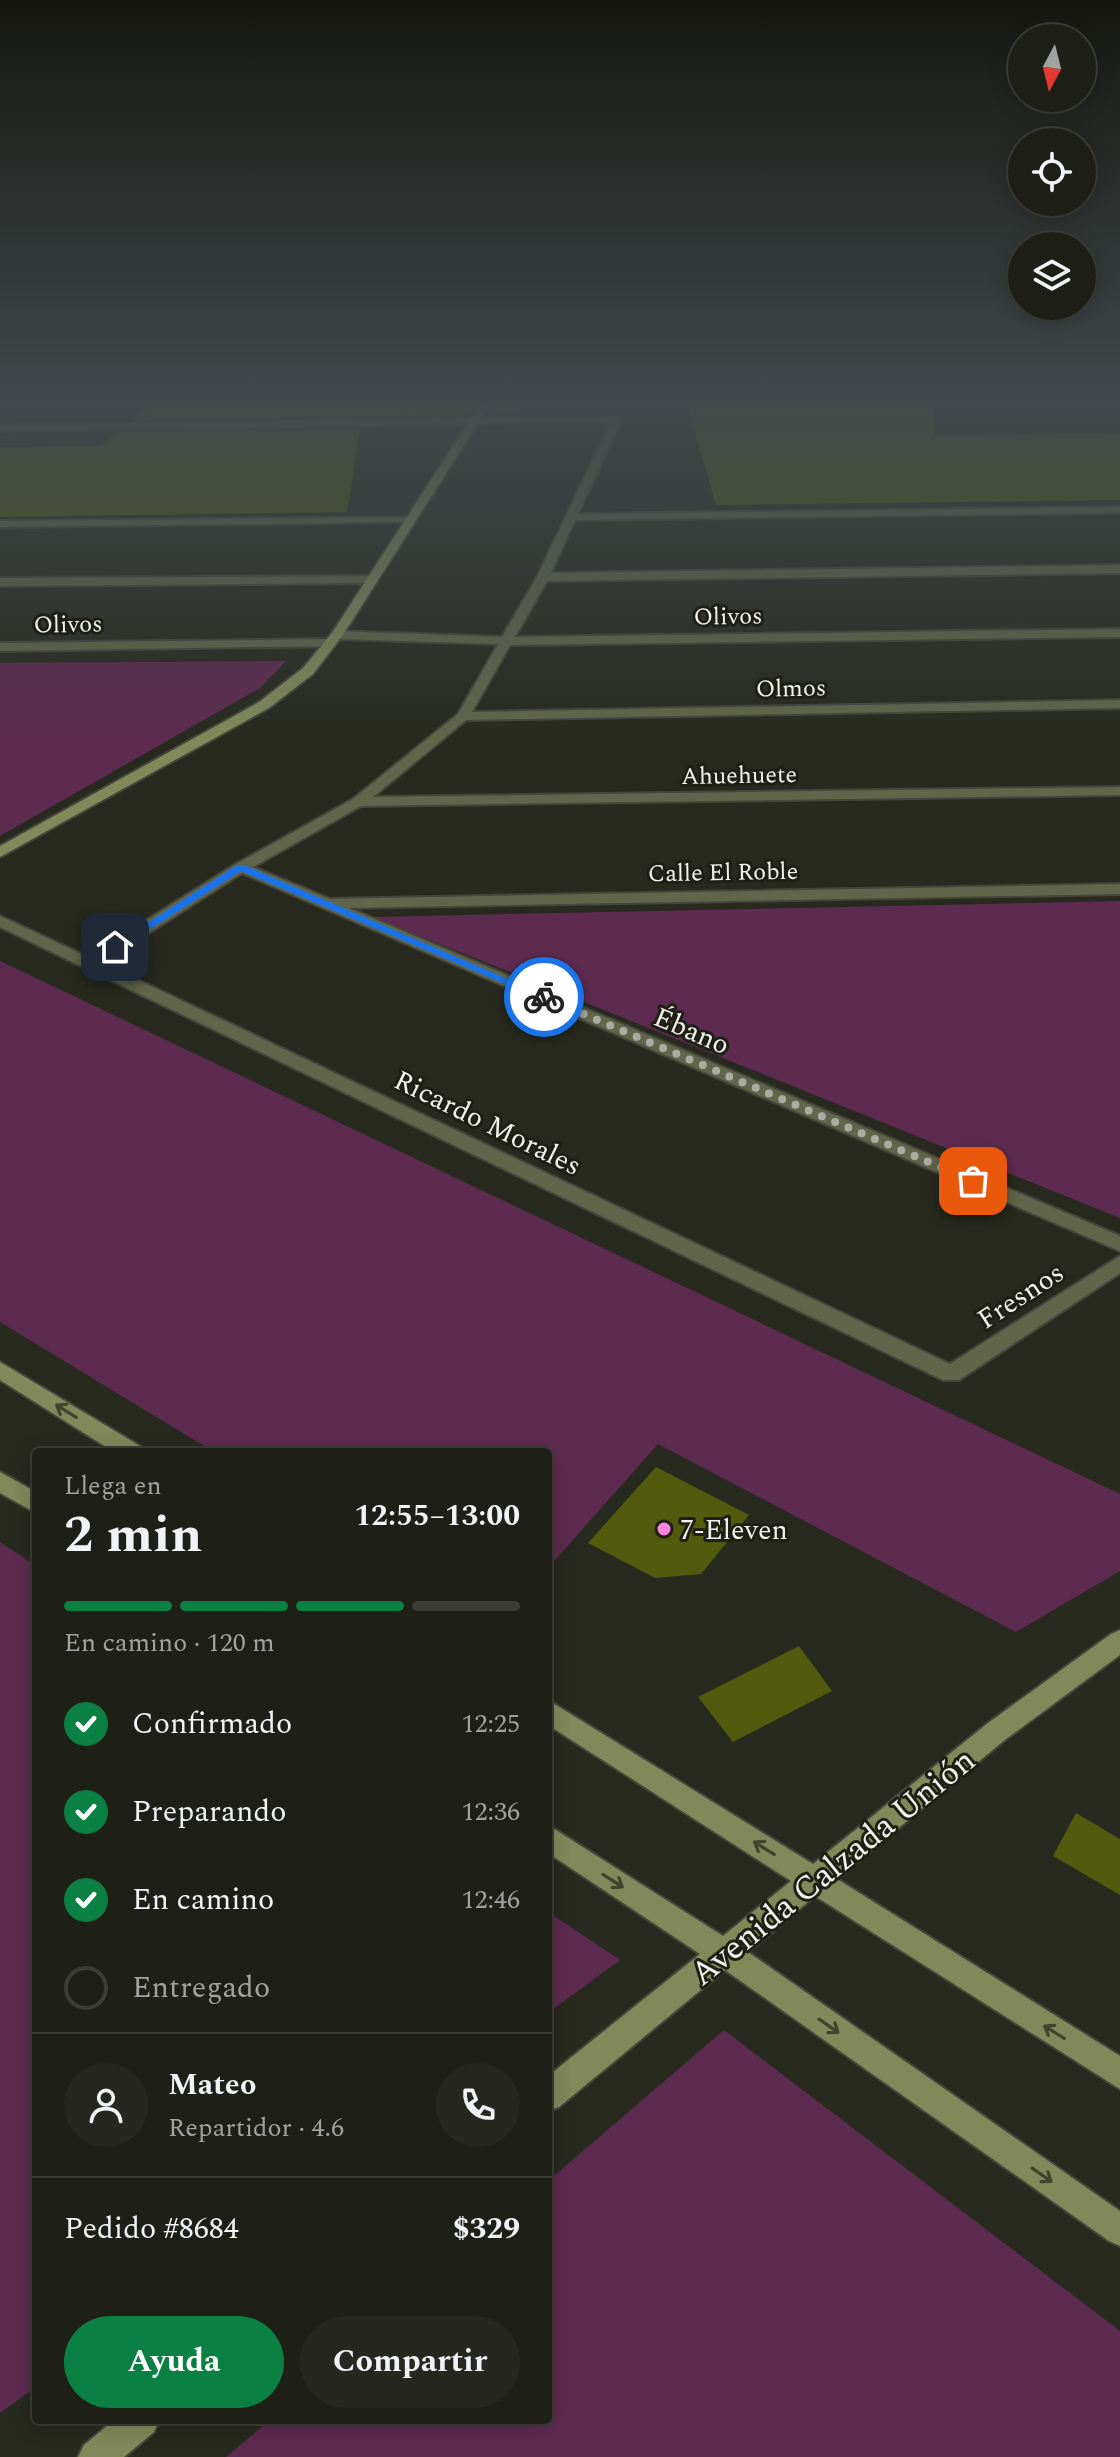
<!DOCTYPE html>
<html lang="es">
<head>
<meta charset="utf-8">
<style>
  body { margin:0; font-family:Spectral,serif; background:#262820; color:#f1f3f6; height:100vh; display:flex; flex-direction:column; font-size:30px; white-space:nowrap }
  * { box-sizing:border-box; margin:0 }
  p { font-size:26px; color:#a1a3a1 }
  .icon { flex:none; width:44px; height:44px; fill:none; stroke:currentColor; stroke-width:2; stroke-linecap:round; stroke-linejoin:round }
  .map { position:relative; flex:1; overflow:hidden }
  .panel { position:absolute; left:32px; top:1448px; width:520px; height:976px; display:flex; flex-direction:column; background:#1e2017; border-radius:8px; box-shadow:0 4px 20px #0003,0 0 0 2px #3c3e36 }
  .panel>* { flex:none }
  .needle { width:52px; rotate:187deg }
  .tools { position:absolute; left:1008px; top:24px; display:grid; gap:16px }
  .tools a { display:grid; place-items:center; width:88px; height:88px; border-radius:50%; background:#1e2017; box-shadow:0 4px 20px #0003,0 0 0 2px #3c3e36; font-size:40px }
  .pin { position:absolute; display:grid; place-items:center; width:68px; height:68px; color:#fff; margin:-34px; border-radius:16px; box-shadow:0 4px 12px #0006 }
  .courier { position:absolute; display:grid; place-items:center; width:80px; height:80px; margin:-40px; border:6px solid #1a73e8; border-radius:50%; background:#fff; color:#222; box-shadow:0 2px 10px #0007 }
  .overview em { font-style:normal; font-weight:700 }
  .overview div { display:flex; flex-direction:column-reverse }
  .overview { display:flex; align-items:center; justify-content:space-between; height:136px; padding:0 32px }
  h1 { font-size:52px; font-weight:700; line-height:60px }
  .bar { display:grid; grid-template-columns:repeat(4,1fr); gap:12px 8px; align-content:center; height:96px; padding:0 32px }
  .bar i { height:10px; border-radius:6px; background:#3c3e36 }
  .bar .current { background:#0b8043 }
  .bar p { grid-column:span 4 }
  .line { display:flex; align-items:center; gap:20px; padding:0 32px; border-top:2px solid #3c3e36 }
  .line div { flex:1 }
  .round { display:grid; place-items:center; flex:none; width:84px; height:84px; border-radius:42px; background:#262820 }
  ol { padding:0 32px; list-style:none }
  li { display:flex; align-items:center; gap:24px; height:88px }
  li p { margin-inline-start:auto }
  li .icon { padding:8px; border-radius:50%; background:#0b8043; color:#fff; stroke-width:4 }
  li:last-child { color:#a1a3a1 }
  li i { width:44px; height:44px; border:4px solid #3c3e36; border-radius:50% }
  .primary-button { display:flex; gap:16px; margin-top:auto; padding:16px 32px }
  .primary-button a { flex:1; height:92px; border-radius:48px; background:#0b8043; color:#fff; font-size:32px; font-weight:700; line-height:92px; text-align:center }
  .primary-button a+a { background:#262820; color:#f1f3f6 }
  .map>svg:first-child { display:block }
  .green { fill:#5d2b50 }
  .building { fill:#525a0e }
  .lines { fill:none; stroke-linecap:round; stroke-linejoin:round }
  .street-casing { stroke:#44463c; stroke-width:4 }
  .secondary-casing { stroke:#44463c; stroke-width:4 }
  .street { fill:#61664a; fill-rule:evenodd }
  .secondary { fill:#81895b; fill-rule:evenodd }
  .oneway { stroke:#41452e }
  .route { fill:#1a73e8 }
  .done { stroke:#aaaca4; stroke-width:8; stroke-dasharray:0 14.4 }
  .poi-dot { fill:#fe85df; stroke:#1e2016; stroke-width:3 }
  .labels { text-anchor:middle; stroke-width:6; stroke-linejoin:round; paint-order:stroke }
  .far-street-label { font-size:24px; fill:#f0f2eb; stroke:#1e2016 }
  .street-label { font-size:28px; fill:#f0f2eb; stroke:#1e2016 }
  .poi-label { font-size:28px; fill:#f0f2eb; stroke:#1e2016; text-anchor:start }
  .near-street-label { font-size:34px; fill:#f0f2eb; stroke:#1e2016 }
</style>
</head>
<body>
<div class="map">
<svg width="1120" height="2457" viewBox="0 0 1120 2457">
  <rect width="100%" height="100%" fill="#282a1f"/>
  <g class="green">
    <path d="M 286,661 L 260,688 L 0,836 L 0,663 Z"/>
    <path d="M 1120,901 L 1120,1218 L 373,917 Z"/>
    <path d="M 0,961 L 1120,1494 L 1120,1571 L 1016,1632 L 658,1444 L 548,1568 L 548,1452 L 214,1452 L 0,1322 Z"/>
    <path d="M 0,1542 L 36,1566 L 36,2387 L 0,2413 Z"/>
    <path d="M 548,1912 L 620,1960 L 548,2013 Z"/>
    <path d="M 724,2030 L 1120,2331 L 1120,2457 L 226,2457 L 270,2420 L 548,2420 L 548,2181 Z"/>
  </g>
  <g class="building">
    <path d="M 157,398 L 480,398 L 469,415 L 131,420 Z"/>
    <path d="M 497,398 L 527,398 L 518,414 L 487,415 Z"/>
    <path d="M 685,398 L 935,398 L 934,436 L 1120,433 L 1120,500 L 716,505 Z"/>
    <path d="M 360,429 L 347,512 L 0,517 L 0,447 L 100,446 L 116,432 Z"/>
    <path d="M 656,1467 L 749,1515 L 701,1574 L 655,1578 L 588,1543 Z"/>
    <path d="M 799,1646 L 832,1691 L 733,1742 L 698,1697 Z"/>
    <path d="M 1076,1813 L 1120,1839 L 1120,1895 L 1053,1856 Z"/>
  </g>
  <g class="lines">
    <g class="street-casing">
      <g id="street">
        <path d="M 617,416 L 622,419 L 578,514 L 1120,507 L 1120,513 L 575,520 L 551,573 L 1120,565 L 1120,573 L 547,581 L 515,637 L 1120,629 L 1120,637 L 510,645 L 472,712 L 1120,700 L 1120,708 L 466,720 L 373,797 L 1120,787 L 1120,795 L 361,806 L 253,867 L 330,899 L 1120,884 L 1120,894 L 349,908 L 1120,1236 L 1120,1251 L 242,873 L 102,963 L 950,1364 L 1120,1256 L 1120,1273 L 959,1380 L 943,1380 L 0,927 L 0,916 L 88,957 L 236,864 L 353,799 L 458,714 L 498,644 L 337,639 L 331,635 L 337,631 L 502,637 L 537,577 L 611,422 L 0,431 L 0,425 Z"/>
        <path d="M 413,517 L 413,521 L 409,522 L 0,527 L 0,521 Z"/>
        <path d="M 375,576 L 377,579 L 371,583 L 0,586 L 0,578 Z"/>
        <path d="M 333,639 L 335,642 L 329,646 L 0,651 L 0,643 Z"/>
      </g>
    </g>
    <g class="secondary-casing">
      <g id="secondary">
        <path d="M 484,398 L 494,398 L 343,635 L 313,674 L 269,708 L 0,857 L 0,846 L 259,702 L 303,668 L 332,633 Z"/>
        <path d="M 0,1362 L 140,1446 L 143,1452 L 114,1452 L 0,1380 Z"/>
        <path d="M 0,1472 L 36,1492 L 36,1513 L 0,1493 Z"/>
        <path d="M 1120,1630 L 1120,1655 L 1006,1739 L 837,1879 L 1120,2056 L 1120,2089 L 815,1896 L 748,1952 L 1120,2211 L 1120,2246 L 1109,2241 L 725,1970 L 559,2107 L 548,2111 L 548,2076 L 700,1954 L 548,1853 L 548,1825 L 723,1936 L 791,1881 L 548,1725 L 548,1700 L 813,1864 L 988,1723 L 1111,1634 Z"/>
        <path d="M 114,2420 L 159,2420 L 154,2432 L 124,2457 L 78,2457 L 84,2445 Z"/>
      </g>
    </g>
    <use href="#street" class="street"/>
    <use href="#secondary" class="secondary"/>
  </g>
  <defs><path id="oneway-shaft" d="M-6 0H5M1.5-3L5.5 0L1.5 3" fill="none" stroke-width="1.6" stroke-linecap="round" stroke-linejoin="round" transform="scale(2)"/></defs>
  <g class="oneway">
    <use href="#oneway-shaft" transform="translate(66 1411) rotate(-148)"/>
    <use href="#oneway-shaft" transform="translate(764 1848) rotate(-148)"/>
    <use href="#oneway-shaft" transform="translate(613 1881) rotate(33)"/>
    <use href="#oneway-shaft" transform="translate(829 2026) rotate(35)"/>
    <use href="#oneway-shaft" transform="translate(1054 2032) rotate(-148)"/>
    <use href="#oneway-shaft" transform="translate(1042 2175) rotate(35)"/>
  </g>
  <linearGradient id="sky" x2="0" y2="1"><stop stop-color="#161711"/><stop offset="0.54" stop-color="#424a4d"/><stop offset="1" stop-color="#424a4d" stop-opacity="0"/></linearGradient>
  <rect width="1120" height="742" fill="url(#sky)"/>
  <path class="route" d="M 237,865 L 244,865 L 549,997 L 540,999 L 241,871 L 119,949 L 110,947 Z"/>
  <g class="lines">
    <path class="done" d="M 544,997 L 973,1181"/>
  </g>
  <circle class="poi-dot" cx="664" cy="1529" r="8"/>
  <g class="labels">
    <g class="far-street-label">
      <text transform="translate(728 616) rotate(-1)" y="8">Olivos</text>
      <text transform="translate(68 624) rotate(-1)" y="8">Olivos</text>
      <text transform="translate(791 688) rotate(-1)" y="8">Olmos</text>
      <text transform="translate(739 775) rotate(-1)" y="8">Ahuehuete</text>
      <text transform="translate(723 872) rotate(-1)" y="8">Calle El Roble</text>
    </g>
    <g class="street-label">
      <text transform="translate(692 1030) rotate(23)" y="10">Ébano</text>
      <text transform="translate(488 1122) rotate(26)" y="10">Ricardo Morales</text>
      <text transform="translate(1020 1295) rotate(-33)" y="10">Fresnos</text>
    </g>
    <g class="poi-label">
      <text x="680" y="1539">7-Eleven</text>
    </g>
    <g class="near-street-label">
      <text transform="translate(832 1866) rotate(-39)" y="12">Avenida Calzada Unión</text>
    </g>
  </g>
</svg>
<div class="tools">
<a><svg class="needle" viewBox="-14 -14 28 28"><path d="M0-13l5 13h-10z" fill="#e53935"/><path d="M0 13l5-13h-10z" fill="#a1a3a1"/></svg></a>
<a><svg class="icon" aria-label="locate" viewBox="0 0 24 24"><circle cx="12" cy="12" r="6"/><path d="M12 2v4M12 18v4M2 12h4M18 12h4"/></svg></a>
<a><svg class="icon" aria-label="layers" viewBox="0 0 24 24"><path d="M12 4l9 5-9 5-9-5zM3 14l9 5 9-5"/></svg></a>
</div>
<div class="pin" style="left:973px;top:1181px;background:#ea580c"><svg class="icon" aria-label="bag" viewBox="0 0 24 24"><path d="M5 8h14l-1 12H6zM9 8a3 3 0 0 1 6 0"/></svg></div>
<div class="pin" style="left:115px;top:947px;background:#1f2937"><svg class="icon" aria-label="home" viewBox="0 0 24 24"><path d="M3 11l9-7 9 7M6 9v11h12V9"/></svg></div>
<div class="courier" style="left:544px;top:997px"><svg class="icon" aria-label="bike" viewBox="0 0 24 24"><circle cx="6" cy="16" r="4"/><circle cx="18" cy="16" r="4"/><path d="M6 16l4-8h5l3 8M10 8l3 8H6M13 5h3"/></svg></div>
<section class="panel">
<div class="overview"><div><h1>2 min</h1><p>Llega en</p></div><em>12:55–13:00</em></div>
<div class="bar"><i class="current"></i><i class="current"></i><i class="current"></i><i></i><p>En camino · 120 m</p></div>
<ol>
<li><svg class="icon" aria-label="check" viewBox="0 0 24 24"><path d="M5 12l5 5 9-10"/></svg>Confirmado<p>12:25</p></li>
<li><svg class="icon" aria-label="check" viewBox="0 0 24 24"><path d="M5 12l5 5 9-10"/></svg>Preparando<p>12:36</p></li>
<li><svg class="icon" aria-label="check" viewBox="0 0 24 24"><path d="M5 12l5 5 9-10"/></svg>En camino<p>12:46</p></li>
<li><i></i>Entregado</li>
</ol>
<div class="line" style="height:144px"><a class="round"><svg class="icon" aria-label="person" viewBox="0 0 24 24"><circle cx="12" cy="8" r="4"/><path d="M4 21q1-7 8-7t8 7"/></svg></a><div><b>Mateo</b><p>Repartidor · 4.6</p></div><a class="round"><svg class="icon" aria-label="phone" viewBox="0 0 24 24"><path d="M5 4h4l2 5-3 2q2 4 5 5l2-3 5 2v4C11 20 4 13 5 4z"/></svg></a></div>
<div class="line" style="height:104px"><div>Pedido #8684</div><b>$329</b></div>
<div class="primary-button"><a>Ayuda</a><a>Compartir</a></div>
</section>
</div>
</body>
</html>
